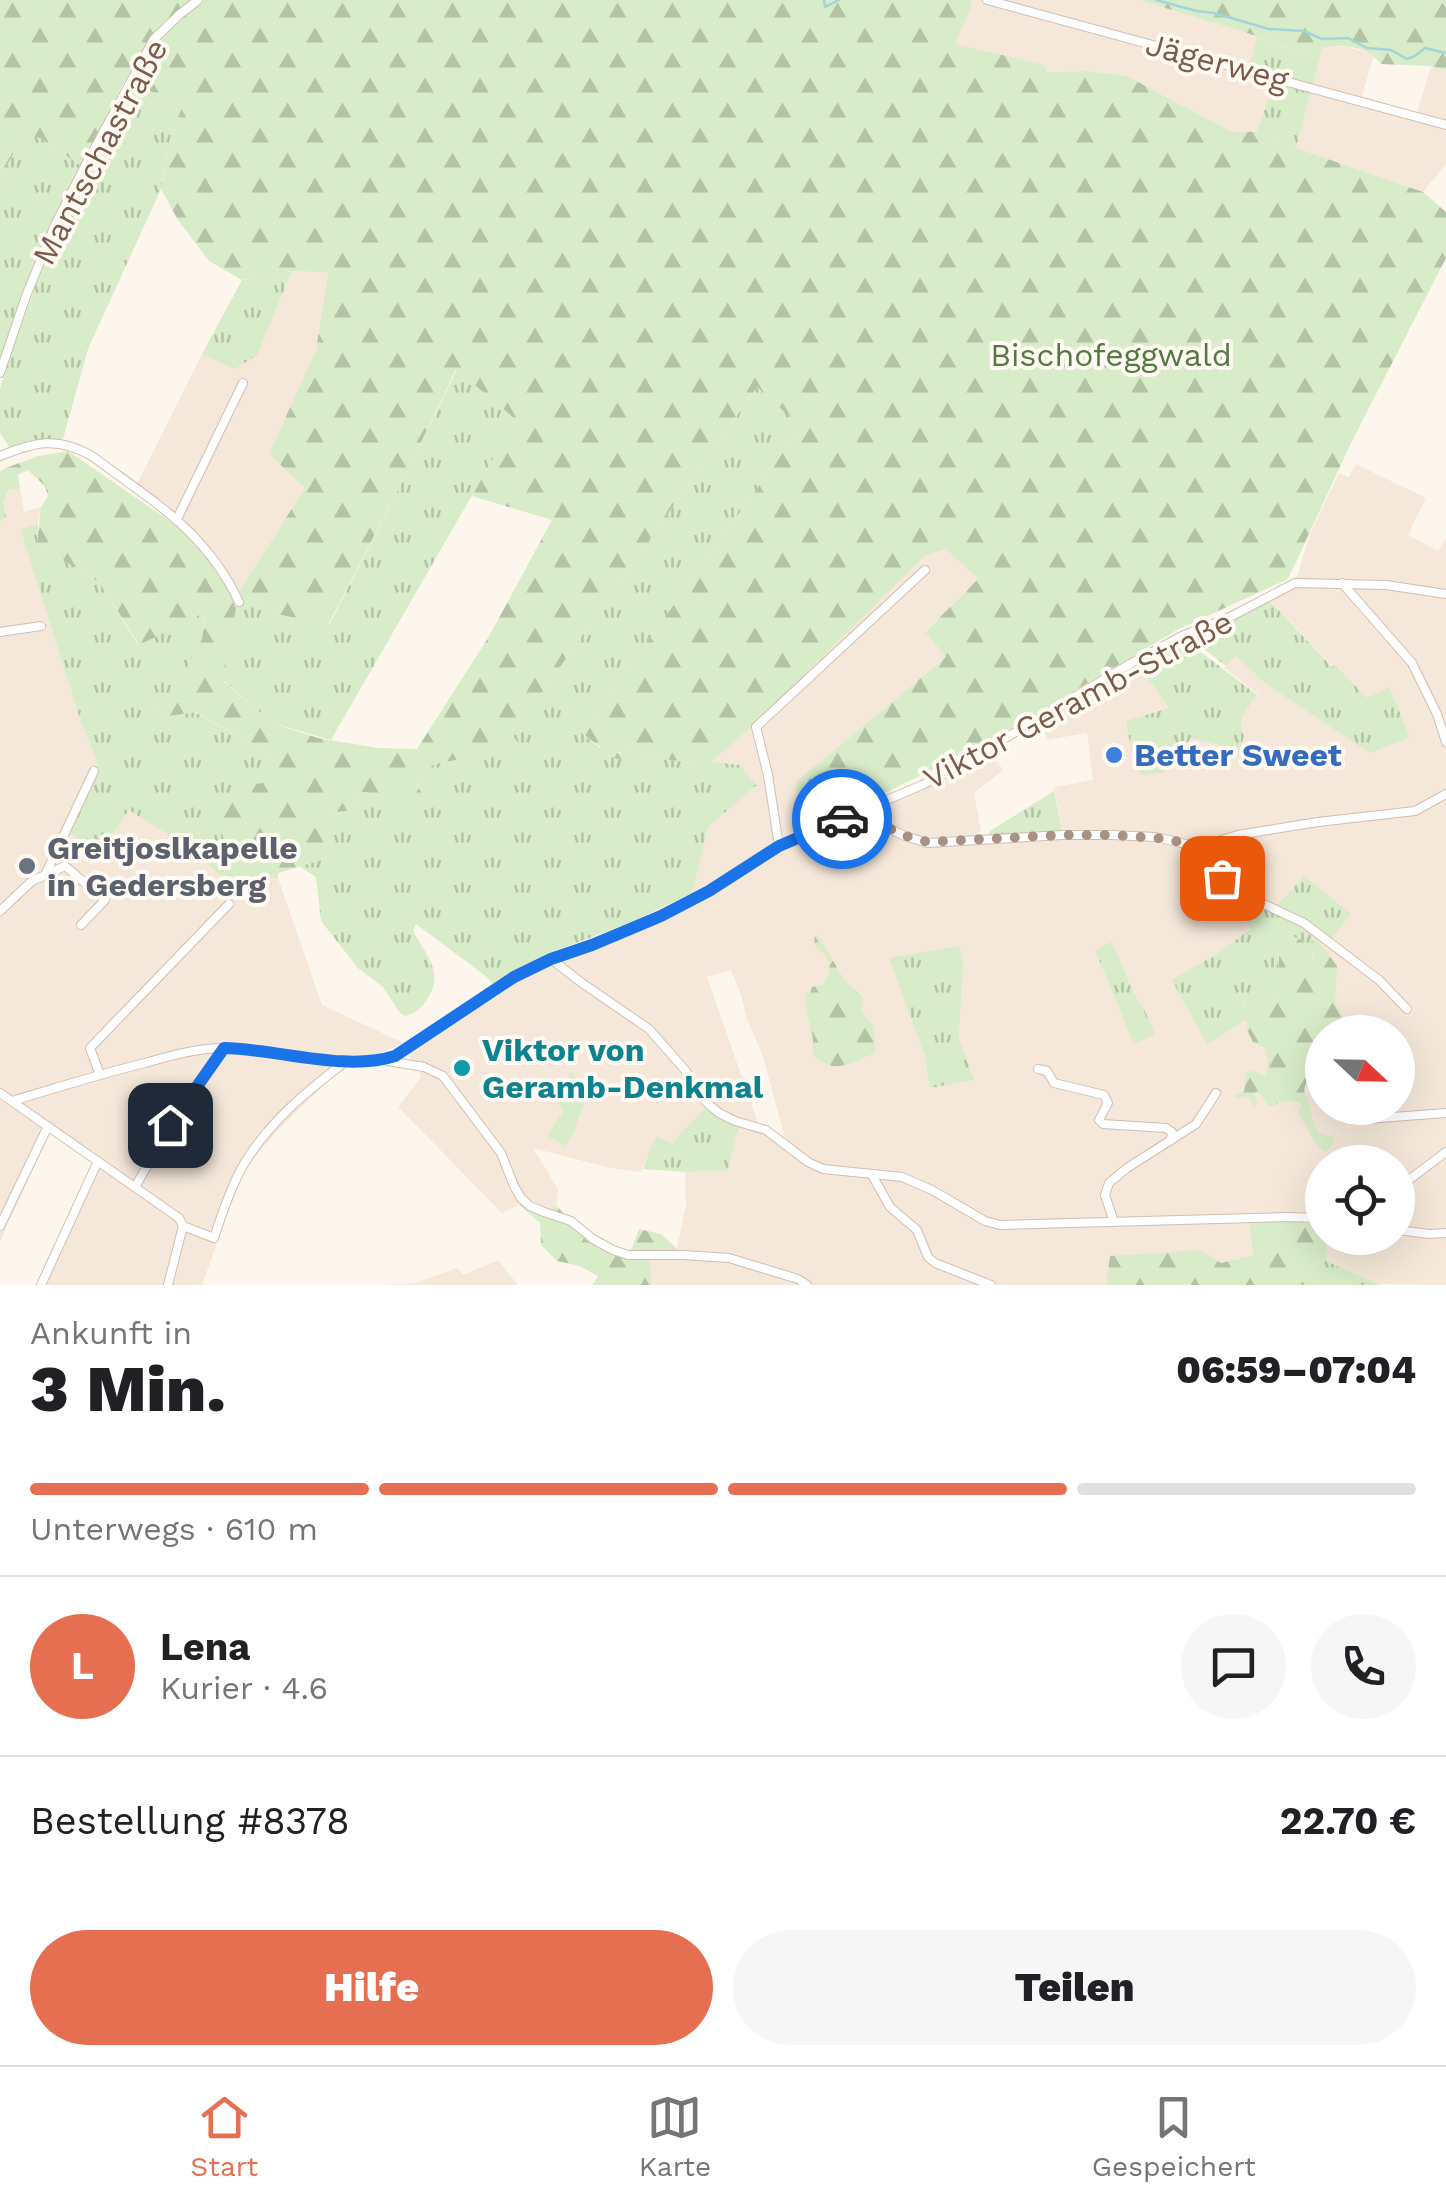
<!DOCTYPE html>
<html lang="de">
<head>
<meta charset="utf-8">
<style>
  body { margin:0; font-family:"Work Sans",sans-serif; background:#f6f6f6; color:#202124; height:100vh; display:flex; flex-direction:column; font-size:38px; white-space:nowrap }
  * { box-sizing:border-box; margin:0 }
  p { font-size:32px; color:#757577 }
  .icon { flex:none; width:55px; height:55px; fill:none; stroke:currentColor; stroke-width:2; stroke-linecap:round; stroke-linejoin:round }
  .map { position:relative; height:1285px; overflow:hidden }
  .details { display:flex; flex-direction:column; background:#fff; flex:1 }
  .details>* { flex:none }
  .needle { width:65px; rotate:112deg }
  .controls { position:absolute; left:1305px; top:1015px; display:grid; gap:20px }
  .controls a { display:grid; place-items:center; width:110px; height:110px; border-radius:50%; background:#fff; box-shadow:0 10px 40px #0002; font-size:50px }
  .pin { position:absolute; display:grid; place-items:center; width:85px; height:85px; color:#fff; margin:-42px; border-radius:20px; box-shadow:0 5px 15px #0006 }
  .courier { position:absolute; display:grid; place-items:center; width:100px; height:100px; margin:-50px; border:8px solid #1a73e8; border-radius:50%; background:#fff; color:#222; box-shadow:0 2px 12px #0007 }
  .headline em { font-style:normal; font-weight:800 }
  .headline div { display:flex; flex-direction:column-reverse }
  .headline { display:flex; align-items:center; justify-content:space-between; height:170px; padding:0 30px }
  h1 { font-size:65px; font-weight:800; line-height:75px }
  .bar { display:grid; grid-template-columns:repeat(4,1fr); gap:15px 10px; align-content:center; height:120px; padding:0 30px }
  .bar i { height:12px; border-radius:8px; background:#e0e0e0 }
  .bar .on { background:#e76f51 }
  .bar p { grid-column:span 4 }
  .line { display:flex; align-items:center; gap:25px; padding:0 30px; border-top:2px solid #e0e0e0 }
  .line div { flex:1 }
  .round { display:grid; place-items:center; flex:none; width:105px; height:105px; border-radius:52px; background:#f6f6f6 }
  .primary-button { display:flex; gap:20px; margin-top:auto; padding:20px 30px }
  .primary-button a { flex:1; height:115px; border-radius:60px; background:#e76f51; color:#fff; font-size:40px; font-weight:800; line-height:115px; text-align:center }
  .primary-button a+a { background:#f6f6f6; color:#202124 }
  .tab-bar { display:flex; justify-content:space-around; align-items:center; height:140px; border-top:2px solid #e0e0e0; background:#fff; font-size:28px; color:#757577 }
  .tab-bar a { display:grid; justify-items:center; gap:5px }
  .tab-bar .on { color:#e76f51 }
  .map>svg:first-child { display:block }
  .residential { fill:#f5e8da; fill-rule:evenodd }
  .grass { fill:url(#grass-tufts) }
  .forest { fill:url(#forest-firs) }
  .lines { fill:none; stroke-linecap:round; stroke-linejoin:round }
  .stream { stroke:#a5d3da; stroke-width:2.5 }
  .street-casing { stroke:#d1beb0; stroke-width:10 }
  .street { stroke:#fff; stroke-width:8 }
  .done { stroke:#a89285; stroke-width:10; stroke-dasharray:0 18 }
  .route { stroke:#1a73e8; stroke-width:12 }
  .shop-dot { fill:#3f7fe0; stroke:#fffaf3; stroke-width:4 }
  .worship-dot { fill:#6b7280; stroke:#fffaf3; stroke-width:4 }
  .culture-dot { fill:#0f9aa8; stroke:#fffaf3; stroke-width:4 }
  .labels { text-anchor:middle; stroke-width:8; stroke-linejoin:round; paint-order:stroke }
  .street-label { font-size:32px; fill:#7a5c4d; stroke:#fffaf3 }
  .park-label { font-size:32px; fill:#537a41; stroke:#fffaf3 }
  .shop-label { font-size:32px; font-weight:bold; fill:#366cbe; stroke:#fffaf3; text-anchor:start }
  .worship-label { font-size:32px; font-weight:bold; fill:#5b616d; stroke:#fffaf3; text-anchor:start }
  .culture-label { font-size:32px; font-weight:bold; fill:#0d838f; stroke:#fffaf3; text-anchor:start }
</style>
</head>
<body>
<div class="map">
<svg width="1446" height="1285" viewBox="0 0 1446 1285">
  <defs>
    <pattern id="grass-tufts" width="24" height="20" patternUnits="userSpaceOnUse" patternTransform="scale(2.5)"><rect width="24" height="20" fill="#d8ecc9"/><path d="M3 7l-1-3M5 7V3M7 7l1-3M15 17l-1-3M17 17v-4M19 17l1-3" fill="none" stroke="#b4c2a5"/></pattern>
    <pattern id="forest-firs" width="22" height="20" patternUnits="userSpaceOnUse" patternTransform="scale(2.5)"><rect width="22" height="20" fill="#d8ecc9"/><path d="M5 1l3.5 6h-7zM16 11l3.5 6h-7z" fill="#b4c2a5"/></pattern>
  </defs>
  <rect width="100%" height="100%" fill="#fdf6ec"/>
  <g class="residential">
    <path d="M 971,0 L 1139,0 L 1257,36 L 1249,68 L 1276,74 L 1257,132 L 1230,131 L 1127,76 L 1087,71 L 1046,72 L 954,44 L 971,7 Z"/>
    <path d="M 1323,46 L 1348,47 L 1374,55 L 1362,96 L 1417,113 L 1431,66 L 1446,70 L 1446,164 L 1423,192 L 1296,148 Z"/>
    <path d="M 292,271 L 328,271 L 316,350 L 270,453 L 305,488 L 239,592 L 184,521 L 137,484 L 202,354 L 235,368 L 256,355 Z"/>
    <path d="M 1356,464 L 1426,498 L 1408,535 L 1438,551 L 1446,537 L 1446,1233 L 1398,1230 L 1398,1162 L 1322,1162 L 1322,1218 L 1249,1219 L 1253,1255 L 1221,1263 L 1110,1256 L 1106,1285 L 652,1285 L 649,1255 L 677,1248 L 686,1205 L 685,1172 L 728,1169 L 739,1127 L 727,1123 L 706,1109 L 673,1145 L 659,1136 L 650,1148 L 641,1172 L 610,1168 L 533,1148 L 558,1189 L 557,1206 L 546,1215 L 522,1203 L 502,1213 L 398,1107 L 421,1077 L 417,1066 L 404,1051 L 497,987 L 689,901 L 708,827 L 757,785 L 740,765 L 711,762 L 756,723 L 925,556 L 947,549 L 978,579 L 925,631 L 946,657 L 796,783 L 802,815 L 836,800 L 845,817 L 989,749 L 1003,770 L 974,793 L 981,831 L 971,838 L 1063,834 L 1054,787 L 1093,780 L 1087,733 L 1047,740 L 1041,718 L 1137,660 L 1169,708 L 1134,762 L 1191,738 L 1241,730 L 1242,717 L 1258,694 L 1224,668 L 1235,655 L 1266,684 L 1370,752 L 1389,688 L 1367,699 L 1335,665 L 1333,667 L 1267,597 L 1295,583 L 1310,534 L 1339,473 L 1349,477 ZM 731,970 L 741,995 L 747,1020 L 762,1053 L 785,1138 L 758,1123 L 707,977 ZM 1322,1032 L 1398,1032 L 1398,1108 L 1322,1108 Z"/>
    <path d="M 10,488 L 20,489 L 24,512 L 41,507 L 38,524 L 20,529 L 80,719 L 98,765 L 129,810 L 196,853 L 243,897 L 255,878 L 278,878 L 322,1005 L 404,1043 L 340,1070 L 279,1129 L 247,1166 L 233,1199 L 202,1285 L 36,1285 L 92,1163 L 49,1133 L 0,1242 L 0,522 L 6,516 L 3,503 Z"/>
    <path d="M 1398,1233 L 1411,1236 L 1446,1237 L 1446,1285 L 1378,1284 L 1326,1261 L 1328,1238 L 1398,1238 Z"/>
    <path d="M 498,1260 L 518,1285 L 386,1285 L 415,1283 L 457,1268 L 463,1275 Z"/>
  </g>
  <g class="grass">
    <path d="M 1257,36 L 1301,53 L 1323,46 L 1296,148 L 1257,132 L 1276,75 L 1249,68 Z"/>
    <path d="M 133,83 L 184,105 L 170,139 L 161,189 L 88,349 L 63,439 L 10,448 L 0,433 L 0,388 L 12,350 L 53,239 Z"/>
    <path d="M 38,137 L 82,166 L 43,246 L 0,361 L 0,178 L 19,143 Z"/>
    <path d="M 292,271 L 257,355 L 235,369 L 202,354 L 242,280 Z"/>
    <path d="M 457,369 L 516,419 L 331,740 L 272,723 L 223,680 L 239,592 L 277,614 L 329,625 L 406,474 Z"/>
    <path d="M 757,387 L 801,427 L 582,733 L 609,756 L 616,757 L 622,753 L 612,751 L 610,748 L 614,742 L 650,760 L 658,758 L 692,763 L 696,760 L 740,765 L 757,785 L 708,827 L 692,893 L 634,921 L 550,953 L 492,984 L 487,977 L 416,924 L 413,931 C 424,952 444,971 429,996 C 423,1007 417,1013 405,1016 L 400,1013 L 383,987 L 358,968 L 321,921 L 316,877 L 299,866 L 328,858 L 324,822 L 332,813 L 351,810 L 360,793 L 419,789 L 417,778 L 434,764 L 521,748 L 506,727 L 541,694 Z"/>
    <path d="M 38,524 L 37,544 L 100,583 L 138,645 L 206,611 L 202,639 L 177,687 L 154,705 L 161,717 L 195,712 L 272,756 L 272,782 L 224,840 L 255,878 L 244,898 L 196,853 L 129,810 L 97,856 L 69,831 L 98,765 L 80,719 L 20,529 Z"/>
    <path d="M 1270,601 L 1332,667 L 1335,665 L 1367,698 L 1389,687 L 1410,737 L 1370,753 L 1266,684 L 1236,656 L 1226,666 L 1190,638 L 1232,621 Z"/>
    <path d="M 1185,640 L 1257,695 L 1242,717 L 1241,730 L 1244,736 L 1240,750 L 1191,738 L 1164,773 L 1140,775 L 1138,762 L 1133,762 L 1126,721 L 1169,708 L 1141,668 Z"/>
    <path d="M 1054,791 L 1062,831 L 989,835 L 990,831 Z"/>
    <path d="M 1304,876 L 1351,914 L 1330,940 L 1276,907 Z"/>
    <path d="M 1228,887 L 1292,919 L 1318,936 L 1318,940 L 1314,939 L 1312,962 L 1304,954 L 1302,940 L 1294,937 L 1278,955 L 1279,975 L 1283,988 C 1275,996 1273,1006 1261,1009 L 1256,1000 L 1243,1000 L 1247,1019 L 1207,1044 L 1172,980 L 1215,955 L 1251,929 L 1225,889 Z"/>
    <path d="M 1112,942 L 1134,994 L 1143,1007 L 1155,1034 L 1134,1044 L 1095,950 Z"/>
    <path d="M 959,946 L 963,960 L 959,1039 L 974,1080 L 930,1088 L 925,1056 L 889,958 Z"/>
    <path d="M 572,1071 L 578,1086 L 587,1095 L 573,1134 L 565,1146 L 547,1136 L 564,1110 L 555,1101 Z"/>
    <path d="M 706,1108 L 727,1123 L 739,1127 L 728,1170 L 685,1172 L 643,1169 L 650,1148 L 658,1136 L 673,1144 L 678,1136 Z"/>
    <path d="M 1249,1218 L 1310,1223 L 1253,1255 Z"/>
    <path d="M 1326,1261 L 1378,1284 L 1383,1285 L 1299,1285 L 1289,1280 L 1292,1269 Z"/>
  </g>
  <g class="forest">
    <path d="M 0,0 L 971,0 L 971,7 L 955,44 L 1044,65 L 1046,72 L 1087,71 L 1127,76 L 1230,131 L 1257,132 L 1296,148 L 1423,192 L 1446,212 L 1446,258 L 1351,443 L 1288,579 L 1177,630 L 983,745 L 844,813 L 835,800 L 802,815 L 795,783 L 946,657 L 925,632 L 978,579 L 946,549 L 925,556 L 756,723 L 711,762 L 696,760 L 692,763 L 658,758 L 650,760 L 614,742 L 610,748 L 631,760 L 626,762 L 604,754 L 600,747 L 582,733 L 801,427 L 757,387 L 541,694 L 507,727 L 522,748 L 434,764 L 417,778 L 419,789 L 423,794 L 422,801 L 415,806 C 396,804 378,790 360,793 L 351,810 L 332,813 L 324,822 L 332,840 L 327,849 L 329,855 L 328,858 L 278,873 L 278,878 L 255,878 L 224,840 L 217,817 L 245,785 L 272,782 L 272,756 L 196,712 L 161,717 L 154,705 L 177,686 L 202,639 L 206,612 L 139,645 L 100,583 L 37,544 L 41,507 L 48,496 L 45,486 L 28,470 L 18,475 L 20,489 L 9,489 L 3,503 L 6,516 L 0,522 L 0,472 L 3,469 L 38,456 L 68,451 L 183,530 L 207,559 L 237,603 L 223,681 L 272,723 L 318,738 L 378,748 L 417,749 L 488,638 L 552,520 L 472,496 L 515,419 L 456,369 L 406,474 L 328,625 L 277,614 L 239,592 L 305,488 L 269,454 L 316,350 L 328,272 L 292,271 L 242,280 L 209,261 L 178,220 L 161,189 L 170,139 L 183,105 L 125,80 L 82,166 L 38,137 L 19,143 L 0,178 Z"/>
    <path d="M 1139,0 L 1446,0 L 1446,70 L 1431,66 L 1381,64 C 1363,40 1326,44 1301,53 L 1263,38 Z"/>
    <path d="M 818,935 L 845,981 L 862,996 L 863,1000 L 861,1011 L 874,1026 L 875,1053 C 850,1063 834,1076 812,1054 C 817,1034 804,1014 805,993 L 810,993 L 812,987 L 824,984 C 834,964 829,959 814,944 L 815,936 Z"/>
    <path d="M 1293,937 L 1302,940 L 1304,954 L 1310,961 L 1312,962 L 1314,954 L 1310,944 L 1314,939 L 1318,940 L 1337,966 L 1335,1005 L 1344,1018 L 1340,1032 L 1322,1032 L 1322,1075 L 1317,1080 L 1311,1078 C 1299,1089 1306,1094 1310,1107 C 1314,1124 1313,1134 1333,1137 L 1334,1141 L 1328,1151 L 1324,1152 C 1315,1144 1303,1122 1298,1112 L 1301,1104 C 1293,1098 1281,1101 1273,1106 L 1269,1106 L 1257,1091 L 1254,1094 L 1257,1103 L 1254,1107 L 1248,1096 L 1236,1098 L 1235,1095 L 1244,1092 L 1246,1074 L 1250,1070 L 1266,1076 L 1268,1061 L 1265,1048 L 1253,1042 L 1248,1032 L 1244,995 L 1247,993 L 1256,1000 L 1261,1009 C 1273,1006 1276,996 1283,988 L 1279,975 L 1279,951 Z"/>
    <path d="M 521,1203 L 545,1215 L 557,1206 L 586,1240 L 621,1258 L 632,1248 L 639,1229 L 661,1234 L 677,1249 L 649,1255 L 652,1285 L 593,1285 L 598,1276 L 580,1266 L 557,1261 L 541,1245 L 540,1223 L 519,1205 Z"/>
    <path d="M 1310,1223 L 1322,1223 L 1322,1238 L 1328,1238 L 1326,1261 L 1293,1269 L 1289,1279 L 1299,1285 L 1106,1285 L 1110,1256 L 1200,1250 L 1221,1263 L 1253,1255 Z"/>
  </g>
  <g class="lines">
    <g class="stream">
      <path d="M 824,0 L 825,7 L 839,0"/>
      <path d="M 1156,0 L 1197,11 L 1214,13 L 1269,29 L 1304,31 L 1322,39 L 1348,38 L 1367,48 L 1391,50 L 1407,59 L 1415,56 L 1425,48 L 1446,53"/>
    </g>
    <g class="street-casing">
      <g id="street">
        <path d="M 987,0 L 1446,125"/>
        <path d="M 0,373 L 26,296 L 56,223 L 84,168 L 154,39 L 180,14 L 198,0"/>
        <path d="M 0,456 C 35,442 57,436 92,456 C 152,501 206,531 239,602"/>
        <path d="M 177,519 L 243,383"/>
        <path d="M 1342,583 L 1412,663 L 1437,714 L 1446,742"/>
        <path d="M 0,632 L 41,626"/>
        <path d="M 855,813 L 905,836 L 927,843 L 1063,835 L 1112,835 L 1156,837 L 1198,847 L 1238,835 L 1318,822 L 1415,811 L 1446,794"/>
        <path d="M 779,846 L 768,775 L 756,727 L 925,570"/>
        <path d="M 1198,847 L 1223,878 L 1236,891 L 1304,923 L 1379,980 L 1407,1009"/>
        <path d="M 46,873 L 94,771"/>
        <path d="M 0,911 L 32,881 L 65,866 L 105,900 L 81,925"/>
        <path d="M 551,959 L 582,983 L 649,1029 L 685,1070 L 706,1102 L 719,1113 L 735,1121 L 766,1130 L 808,1162 L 823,1169 L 902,1177 L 932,1190 L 985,1221 L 1000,1225 L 1286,1217 L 1322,1218"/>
        <path d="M 387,1061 L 424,1067 L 443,1076 L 501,1153 L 514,1186 L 521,1198 L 530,1206 L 544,1212 L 571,1221 L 593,1239 L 613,1250 L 628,1255 L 683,1255 L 729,1258 L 798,1279 L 807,1285"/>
        <path d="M 1038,1069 L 1047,1071 L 1054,1083 L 1104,1095 L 1108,1103 L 1099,1120 L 1103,1124 L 1166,1128 L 1172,1132 L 1171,1140"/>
        <path d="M 100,1075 L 90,1048 L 229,904"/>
        <path d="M 0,1093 L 179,1218 L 183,1226 L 214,1238 C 222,1213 231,1186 244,1164 C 269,1122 307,1091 345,1062"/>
        <path d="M 12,1101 C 56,1088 100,1074 145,1063 C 170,1056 194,1049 220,1048 C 278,1046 339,1074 395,1056 L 514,977 L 551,959 L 637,927 L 709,891 L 779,846 L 922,785 L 957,767 L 1130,664 L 1182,636 L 1230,617 L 1295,583 L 1386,585 L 1446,594"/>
        <path d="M 1353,1120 L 1446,1113"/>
        <path d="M 872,1175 L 890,1207 L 917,1230 L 928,1257 L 935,1263 L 991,1285"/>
        <path d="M 1398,1183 L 1410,1179 L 1446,1152"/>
        <path d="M 135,1187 L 183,1104 L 224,1048"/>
        <path d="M 1114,1222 L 1105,1195 L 1109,1183 L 1127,1168 L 1196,1124 L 1216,1093"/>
        <path d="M 0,1226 L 48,1126"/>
        <path d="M 1398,1230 L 1429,1234 L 1446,1233"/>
        <path d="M 41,1285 L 98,1161"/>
        <path d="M 168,1285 L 183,1226"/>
      </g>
    </g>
    <use href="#street" class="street"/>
  </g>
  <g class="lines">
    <path class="done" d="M 842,819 L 855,813 L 906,836 L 928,842 L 1063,835 L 1112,835 L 1169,839 L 1198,848 L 1222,878"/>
    <path class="route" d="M 170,1125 L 224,1048 C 277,1049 346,1072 395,1056 L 514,977 L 551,959 L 592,945 L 661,916 L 709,891 L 779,846 L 842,819"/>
  </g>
  <circle class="shop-dot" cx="1114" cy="755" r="10"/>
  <circle class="worship-dot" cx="27" cy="866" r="10"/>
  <circle class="culture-dot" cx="462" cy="1068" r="10"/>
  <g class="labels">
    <g class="street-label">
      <text transform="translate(1217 62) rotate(15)" y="11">Jägerweg</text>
      <text transform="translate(100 152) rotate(-62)" y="11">Mantschastraße</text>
      <text transform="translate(1078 700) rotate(-28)" y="11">Viktor Geramb-Straße</text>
    </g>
    <g class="park-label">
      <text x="1111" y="366">Bischofeggwald</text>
    </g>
    <g class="shop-label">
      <text x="1134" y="766">Better Sweet</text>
    </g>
    <g class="worship-label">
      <text x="47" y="859">Greitjoslkapelle<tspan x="47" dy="37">in Gedersberg</tspan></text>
    </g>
    <g class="culture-label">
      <text x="482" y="1061">Viktor von<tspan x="482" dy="37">Geramb-Denkmal</tspan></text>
    </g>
  </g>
</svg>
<div class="controls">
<a><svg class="needle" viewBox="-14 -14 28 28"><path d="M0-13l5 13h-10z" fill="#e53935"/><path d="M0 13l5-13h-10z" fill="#757577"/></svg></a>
<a><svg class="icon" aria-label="locate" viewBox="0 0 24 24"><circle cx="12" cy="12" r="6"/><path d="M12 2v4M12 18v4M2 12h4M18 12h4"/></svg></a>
</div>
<div class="pin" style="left:1222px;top:878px;background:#ea580c"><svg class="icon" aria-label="bag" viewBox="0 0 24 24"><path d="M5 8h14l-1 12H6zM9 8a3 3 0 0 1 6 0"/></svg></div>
<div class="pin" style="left:170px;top:1125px;background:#1f2937"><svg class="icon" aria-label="home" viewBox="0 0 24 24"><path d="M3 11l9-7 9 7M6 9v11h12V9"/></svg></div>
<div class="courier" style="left:842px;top:819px"><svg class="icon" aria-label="car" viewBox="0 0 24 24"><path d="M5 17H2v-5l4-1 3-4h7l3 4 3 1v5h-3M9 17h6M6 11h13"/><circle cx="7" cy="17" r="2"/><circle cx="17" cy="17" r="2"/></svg></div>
</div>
<section class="details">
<div class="headline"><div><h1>3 Min.</h1><p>Ankunft in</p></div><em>06:59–07:04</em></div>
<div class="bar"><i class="on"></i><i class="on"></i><i class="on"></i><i></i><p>Unterwegs · 610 m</p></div>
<div class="line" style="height:180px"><b class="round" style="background:#e76f51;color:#fff">L</b><div><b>Lena</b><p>Kurier · 4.6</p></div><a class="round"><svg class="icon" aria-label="chat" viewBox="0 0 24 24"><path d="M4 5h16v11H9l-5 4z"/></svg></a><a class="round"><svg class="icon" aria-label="phone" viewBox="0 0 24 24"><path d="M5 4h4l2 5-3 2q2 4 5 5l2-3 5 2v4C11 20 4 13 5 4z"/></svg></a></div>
<div class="line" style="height:130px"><div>Bestellung #8378</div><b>22.70 €</b></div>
<div class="primary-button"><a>Hilfe</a><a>Teilen</a></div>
</section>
<nav class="tab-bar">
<a class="on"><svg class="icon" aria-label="home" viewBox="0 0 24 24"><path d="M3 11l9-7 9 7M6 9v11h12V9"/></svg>Start</a>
<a><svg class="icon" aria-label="map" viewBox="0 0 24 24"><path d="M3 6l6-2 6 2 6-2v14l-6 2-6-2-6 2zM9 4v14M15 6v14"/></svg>Karte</a>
<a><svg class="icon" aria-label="saved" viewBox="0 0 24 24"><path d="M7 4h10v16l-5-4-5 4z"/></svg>Gespeichert</a>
</nav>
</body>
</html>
